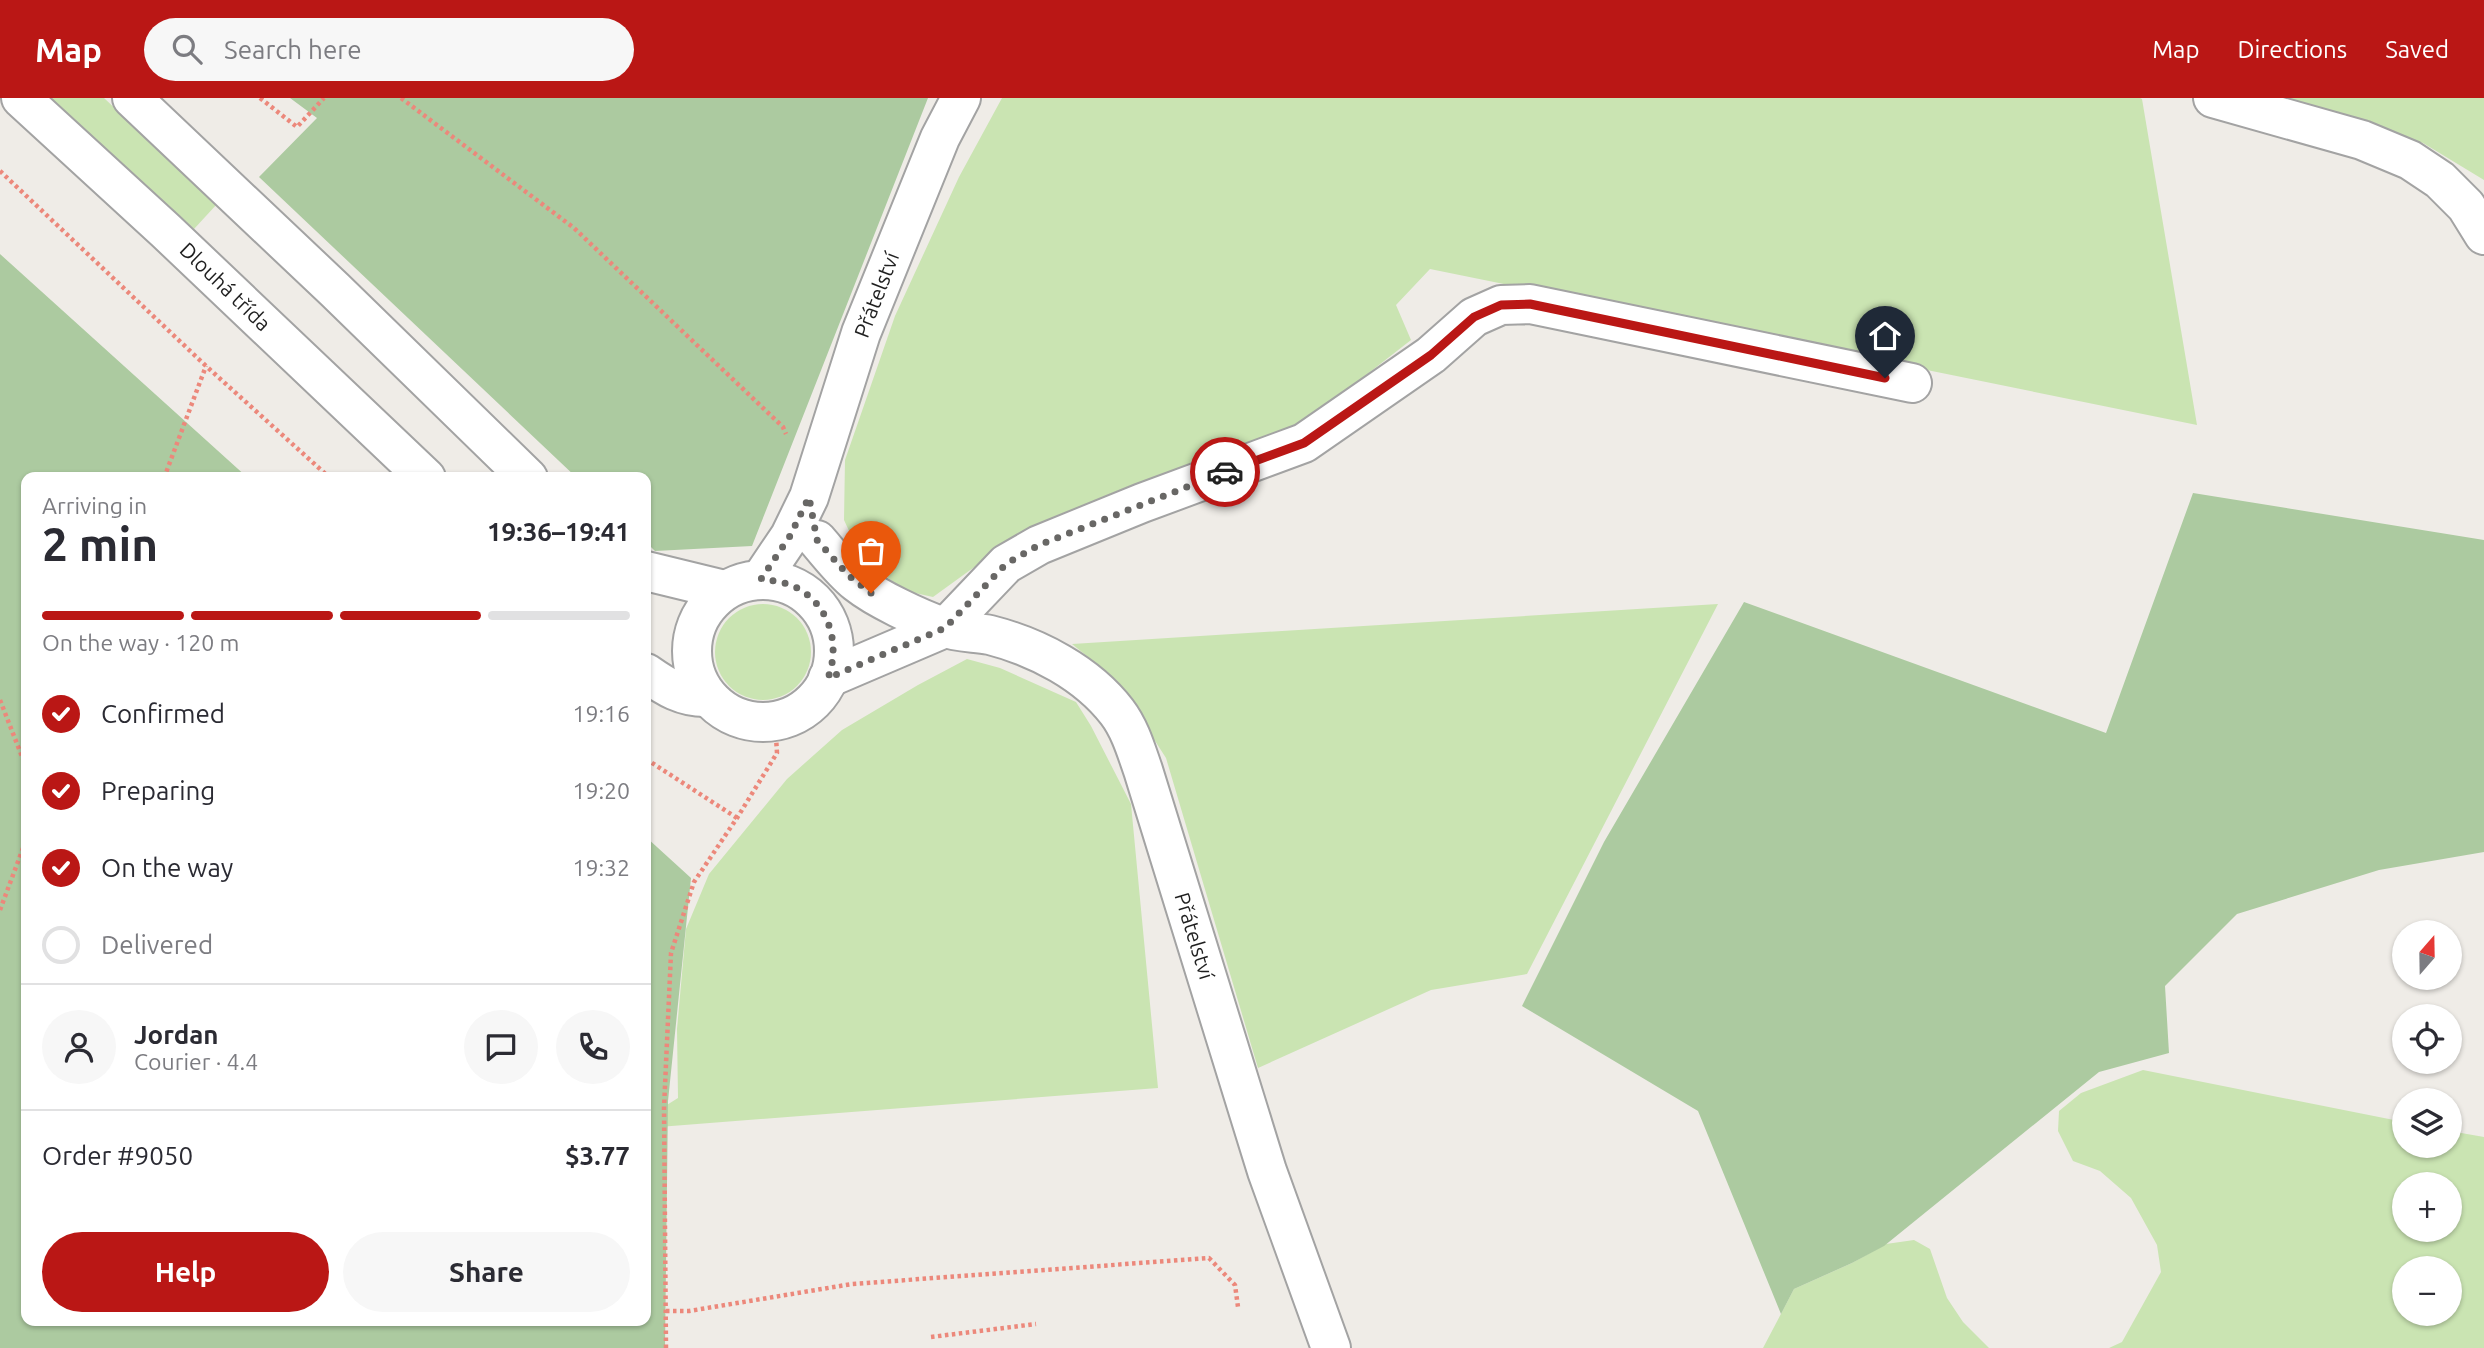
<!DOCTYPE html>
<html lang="en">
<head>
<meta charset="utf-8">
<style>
  body { margin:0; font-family:Ubuntu,sans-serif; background:#f7f7f7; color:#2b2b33; height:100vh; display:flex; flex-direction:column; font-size:26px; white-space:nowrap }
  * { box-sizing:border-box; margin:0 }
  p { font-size:23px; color:#7c7c81 }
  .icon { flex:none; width:38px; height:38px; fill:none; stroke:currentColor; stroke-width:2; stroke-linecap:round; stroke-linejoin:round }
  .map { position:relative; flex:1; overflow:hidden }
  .panel { position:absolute; left:21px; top:374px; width:630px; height:854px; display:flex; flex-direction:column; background:#fff; border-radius:14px; box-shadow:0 2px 5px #0004 }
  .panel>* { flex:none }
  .needle { width:46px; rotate:20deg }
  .controls { position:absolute; left:2392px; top:822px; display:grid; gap:14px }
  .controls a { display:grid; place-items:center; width:70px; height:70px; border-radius:50%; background:#fff; box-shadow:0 2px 5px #0004; font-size:35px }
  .pin { position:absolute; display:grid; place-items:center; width:60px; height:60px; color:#fff; margin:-72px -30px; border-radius:50% 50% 50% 0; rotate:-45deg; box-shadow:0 0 7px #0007 }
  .pin .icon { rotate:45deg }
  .courier { position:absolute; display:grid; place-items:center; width:70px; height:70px; margin:-35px; border:5px solid #ba1715; border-radius:50%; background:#fff; color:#222; box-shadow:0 2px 9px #0007 }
  .headline em { font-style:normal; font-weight:600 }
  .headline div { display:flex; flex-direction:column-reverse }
  .headline { display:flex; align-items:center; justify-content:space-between; height:119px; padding:0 21px }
  h1 { font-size:46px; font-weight:600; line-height:52px }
  .bar { display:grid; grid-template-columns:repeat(4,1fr); gap:10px 7px; align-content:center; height:84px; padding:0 21px }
  .bar i { height:9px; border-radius:5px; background:#e1e1e2 }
  .bar .selected { background:#ba1715 }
  .bar p { grid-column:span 4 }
  .line { display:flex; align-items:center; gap:18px; padding:0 21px; border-top:2px solid #e1e1e2 }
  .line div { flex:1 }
  .round { display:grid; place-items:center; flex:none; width:74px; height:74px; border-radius:37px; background:#f7f7f7 }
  ol { padding:0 21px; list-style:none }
  li { display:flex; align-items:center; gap:21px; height:77px }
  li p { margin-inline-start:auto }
  li .icon { padding:7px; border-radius:50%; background:#ba1715; color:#fff; stroke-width:4 }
  li:last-child { color:#7c7c81 }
  li i { width:38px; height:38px; border:4px solid #e1e1e2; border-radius:50% }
  .button { display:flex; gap:14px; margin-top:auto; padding:14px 21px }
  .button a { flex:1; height:80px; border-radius:42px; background:#ba1715; color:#fff; font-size:28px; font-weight:600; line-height:80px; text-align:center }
  .button a+a { background:#f7f7f7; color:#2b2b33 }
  header { display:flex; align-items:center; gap:42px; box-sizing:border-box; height:98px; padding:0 35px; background:#ba1715; color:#fff }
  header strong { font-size:33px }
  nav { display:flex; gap:38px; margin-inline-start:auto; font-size:24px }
  .search { width:490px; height:63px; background:#f7f7f7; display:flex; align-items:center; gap:18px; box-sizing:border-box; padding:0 24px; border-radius:38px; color:#7c7c81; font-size:26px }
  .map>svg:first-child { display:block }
  .grass { fill:#cae4b2; fill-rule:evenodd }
  .forest { fill:#accaa0 }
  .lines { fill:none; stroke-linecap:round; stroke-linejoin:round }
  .minor-casing { stroke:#a3a3a3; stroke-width:42 }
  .path { stroke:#ec887b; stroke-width:4.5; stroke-dasharray:3.5 3.5; stroke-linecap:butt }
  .minor { stroke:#fff; stroke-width:38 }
  .done { stroke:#686765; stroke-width:7; stroke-dasharray:0 12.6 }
  .route { stroke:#ba1715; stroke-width:9 }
  .labels { text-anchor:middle; stroke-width:7; stroke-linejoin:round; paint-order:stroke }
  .street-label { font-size:21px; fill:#1f1f1f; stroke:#fff }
</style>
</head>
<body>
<header>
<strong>Map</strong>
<div class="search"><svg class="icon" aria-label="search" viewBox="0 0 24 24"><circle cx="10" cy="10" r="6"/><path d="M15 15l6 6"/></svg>Search here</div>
<nav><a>Map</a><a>Directions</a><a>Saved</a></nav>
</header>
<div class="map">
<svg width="2484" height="1250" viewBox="0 0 2484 1250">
  <rect width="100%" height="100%" fill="#efece7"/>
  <g class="grass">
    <path d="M 51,0 L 104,0 L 217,106 L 194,131 Z"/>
    <path d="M 1002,0 L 2140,0 L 2142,1 L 2197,327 L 1430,171 L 1396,207 L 1411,242 L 1293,334 L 1053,425 L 973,470 L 933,499 L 906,493 L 862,461 L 844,422 L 845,362 L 895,218 L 959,79 Z"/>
    <path d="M 2272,0 L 2484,0 L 2484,82 L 2423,45 Z"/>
    <circle cx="763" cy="554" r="48"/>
    <path d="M 1718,506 L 1527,876 L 1431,892 L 1258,970 L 1166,660 L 1116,582 L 1072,546 Z"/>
    <path d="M 967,561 L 1000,570 L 1076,604 L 1091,628 L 1131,706 L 1158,990 L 646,1030 L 646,1020 L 678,1000 L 677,931 L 686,831 L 709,776 L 787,681 L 842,632 L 918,587 Z"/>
    <path d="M 2143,972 L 2404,1024 L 2404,1048 L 2450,1048 L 2450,1033 L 2484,1039 L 2484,1250 L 2109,1250 L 2122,1244 L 2161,1174 L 2157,1147 L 2131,1100 L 2100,1073 L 2073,1063 L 2058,1033 L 2059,1013 L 2081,995 ZM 2404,1087 L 2450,1087 L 2450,1132 L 2404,1132 ZM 2404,1171 L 2450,1171 L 2450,1216 L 2404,1216 Z"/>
    <path d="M 1914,1142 L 1930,1151 L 1947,1200 L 1963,1224 L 1989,1250 L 1763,1250 L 1794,1191 L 1852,1165 L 1886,1146 Z"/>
  </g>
  <g class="forest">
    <path d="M 290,0 L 928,0 L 752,448 L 655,453 L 646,444 L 646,380 L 577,380 L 259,79 L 317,20 Z"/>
    <path d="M 0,156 L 248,380 L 26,380 L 26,1223 L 646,1223 L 646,739 L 691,780 L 668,1003 L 665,1250 L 0,1250 Z"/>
    <path d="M 2193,395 L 2484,442 L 2484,754 L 2379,772 L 2237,816 L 2165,888 L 2169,955 L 2099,974 L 1884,1148 L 1852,1165 L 1794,1191 L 1781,1216 L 1698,1013 L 1522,908 L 1604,744 L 1744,504 L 2106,635 Z"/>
  </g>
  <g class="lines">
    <g class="minor-casing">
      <g id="minor">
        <path d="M 21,0 L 166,133 L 426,380"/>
        <path d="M 132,0 L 335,192 L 528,380"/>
        <path d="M 2213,0 L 2362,42 L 2410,62 L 2440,82 L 2466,108 L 2484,137"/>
        <path d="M 817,442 C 830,457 842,473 857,485 C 877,501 918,520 943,529 C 958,535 975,534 990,537 C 1037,549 1087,575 1117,614 C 1130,631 1136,652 1143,672 L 1267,1073 L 1331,1250"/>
        <path d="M 646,473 L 724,492"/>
        <path d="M 761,481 L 790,438 L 809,399 L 861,235 L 940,40 L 961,0"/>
        <circle cx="763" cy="553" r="71"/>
        <path d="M 646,575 C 666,589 683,600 708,599"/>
        <path d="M 828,580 L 945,530 L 1006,466 L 1039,447 L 1142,405 L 1304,345 L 1431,257 L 1474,219 L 1501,207 L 1530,206 L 1912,285"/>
      </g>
    </g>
    <g class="path">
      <path d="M 260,0 L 297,29 L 324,0"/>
      <path d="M 401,0 L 574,130 L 783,329 L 786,336"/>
      <path d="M 0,73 L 206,268 L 330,380"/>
      <path d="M 164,380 L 206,268"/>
      <path d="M 0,602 L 26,669"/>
      <path d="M 646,661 L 737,720"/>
      <path d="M 0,812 L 26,742"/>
      <path d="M 666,1213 L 689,1213 L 852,1186 L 1209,1160 L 1235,1187 L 1238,1209"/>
      <path d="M 931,1239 L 1036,1226"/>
      <path d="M 666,1250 L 664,1010 L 671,855 L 694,784 L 737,720 L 777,655 L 775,623"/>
    </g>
    <use href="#minor" class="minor"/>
  </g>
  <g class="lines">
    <path class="done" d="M 871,495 L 848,477 L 817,442 L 809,399 L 790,438 L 761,481 C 775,483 787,484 799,491 C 831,510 840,548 828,580 L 945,530 L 1006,466 L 1039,447 L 1225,374"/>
    <path class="route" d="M 1225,374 L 1304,345 L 1431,257 L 1474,219 L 1501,207 L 1530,206 L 1885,280"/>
  </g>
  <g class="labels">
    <g class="street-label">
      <text transform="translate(225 189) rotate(44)" y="7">Dlouhá třída</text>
      <text transform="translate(877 197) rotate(-69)" y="7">Přátelství</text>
      <text transform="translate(1194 838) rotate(73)" y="7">Přátelství</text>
    </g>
  </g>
</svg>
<div class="controls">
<a><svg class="needle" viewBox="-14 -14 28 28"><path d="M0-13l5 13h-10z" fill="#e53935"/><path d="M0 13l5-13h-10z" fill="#7c7c81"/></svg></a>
<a><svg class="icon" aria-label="locate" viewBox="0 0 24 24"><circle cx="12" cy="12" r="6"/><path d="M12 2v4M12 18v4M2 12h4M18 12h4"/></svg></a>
<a><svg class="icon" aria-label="layers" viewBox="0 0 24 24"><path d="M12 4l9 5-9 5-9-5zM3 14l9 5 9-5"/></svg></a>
<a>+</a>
<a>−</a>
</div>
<div class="pin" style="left:871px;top:495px;background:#ea580c"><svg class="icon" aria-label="bag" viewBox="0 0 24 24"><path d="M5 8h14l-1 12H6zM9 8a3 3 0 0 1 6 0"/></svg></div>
<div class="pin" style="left:1885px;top:280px;background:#1f2937"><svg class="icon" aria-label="home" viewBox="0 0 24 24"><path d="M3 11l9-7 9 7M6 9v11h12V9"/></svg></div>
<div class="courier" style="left:1225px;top:374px"><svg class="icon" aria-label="car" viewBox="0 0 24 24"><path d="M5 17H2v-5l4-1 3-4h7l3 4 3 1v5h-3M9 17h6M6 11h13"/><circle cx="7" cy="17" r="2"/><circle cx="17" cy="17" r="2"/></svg></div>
<section class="panel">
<div class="headline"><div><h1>2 min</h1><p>Arriving in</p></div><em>19:36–19:41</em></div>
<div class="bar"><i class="selected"></i><i class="selected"></i><i class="selected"></i><i></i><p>On the way · 120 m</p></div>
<ol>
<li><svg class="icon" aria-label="check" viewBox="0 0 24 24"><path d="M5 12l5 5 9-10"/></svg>Confirmed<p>19:16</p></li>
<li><svg class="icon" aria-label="check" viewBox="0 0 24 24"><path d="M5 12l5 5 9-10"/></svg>Preparing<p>19:20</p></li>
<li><svg class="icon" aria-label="check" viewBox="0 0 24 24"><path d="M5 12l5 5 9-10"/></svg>On the way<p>19:32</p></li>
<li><i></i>Delivered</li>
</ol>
<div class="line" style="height:126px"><a class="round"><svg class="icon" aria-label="person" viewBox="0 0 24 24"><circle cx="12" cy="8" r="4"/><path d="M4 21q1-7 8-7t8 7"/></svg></a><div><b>Jordan</b><p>Courier · 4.4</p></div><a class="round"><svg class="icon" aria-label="chat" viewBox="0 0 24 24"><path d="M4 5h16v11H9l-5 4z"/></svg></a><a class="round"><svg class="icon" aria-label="phone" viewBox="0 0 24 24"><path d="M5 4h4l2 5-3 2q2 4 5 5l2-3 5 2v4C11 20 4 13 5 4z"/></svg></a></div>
<div class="line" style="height:91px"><div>Order #9050</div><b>$3.77</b></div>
<div class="button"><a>Help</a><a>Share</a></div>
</section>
</div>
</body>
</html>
